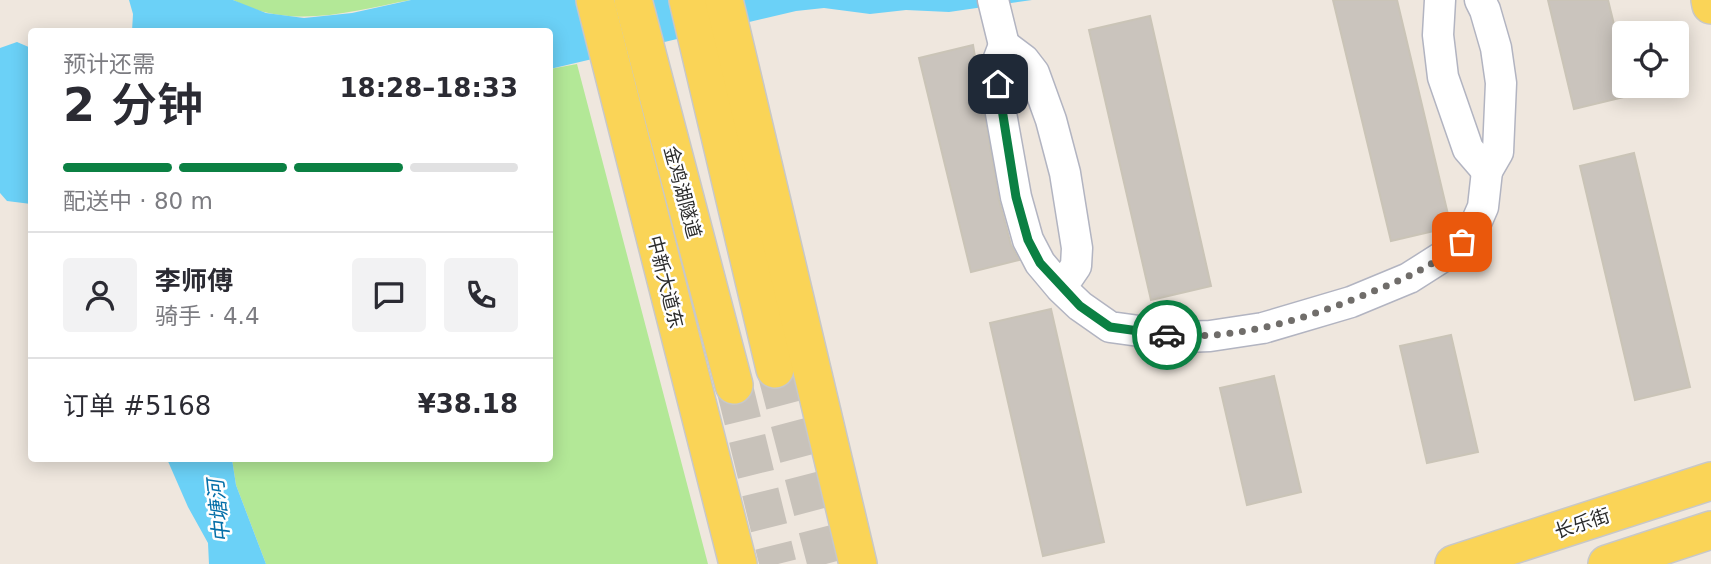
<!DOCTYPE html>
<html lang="zh">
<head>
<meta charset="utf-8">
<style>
  body { margin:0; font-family:"DejaVu Sans","Noto Sans SC",sans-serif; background:#f2f2f3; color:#2b2b33; height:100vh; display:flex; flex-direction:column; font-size:26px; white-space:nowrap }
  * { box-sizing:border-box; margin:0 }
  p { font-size:23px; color:#7c7c81 }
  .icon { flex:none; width:38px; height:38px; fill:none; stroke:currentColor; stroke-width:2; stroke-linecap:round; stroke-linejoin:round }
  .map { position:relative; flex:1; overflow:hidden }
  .sheet { position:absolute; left:28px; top:28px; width:525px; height:434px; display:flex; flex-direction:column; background:#fff; border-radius:7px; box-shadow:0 4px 18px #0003 }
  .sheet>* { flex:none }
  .fabs { position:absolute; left:1612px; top:21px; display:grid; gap:14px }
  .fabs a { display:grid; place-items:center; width:77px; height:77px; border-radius:7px; background:#fff; box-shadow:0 4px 18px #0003; font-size:35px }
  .pin { position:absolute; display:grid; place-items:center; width:60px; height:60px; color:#fff; margin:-30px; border-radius:14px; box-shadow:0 4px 10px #0006 }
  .courier { position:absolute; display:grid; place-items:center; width:70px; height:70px; margin:-35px; border:5px solid #0b8043; border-radius:50%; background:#fff; color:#222; box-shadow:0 2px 9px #0007 }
  .head em { font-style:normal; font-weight:600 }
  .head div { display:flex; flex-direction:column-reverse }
  .head { display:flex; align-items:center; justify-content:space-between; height:119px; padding:0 35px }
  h1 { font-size:46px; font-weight:600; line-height:52px }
  .bar { display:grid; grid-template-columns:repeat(4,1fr); gap:10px 7px; align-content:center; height:84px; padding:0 35px }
  .bar i { height:9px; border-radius:5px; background:#e1e1e2 }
  .bar .active { background:#0b8043 }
  .bar p { grid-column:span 4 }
  .line { display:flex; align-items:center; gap:18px; padding:0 35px; border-top:2px solid #e1e1e2 }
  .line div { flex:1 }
  .round { display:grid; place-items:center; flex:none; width:74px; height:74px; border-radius:7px; background:#f2f2f3 }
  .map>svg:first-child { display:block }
  .green { fill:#b3e897 }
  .water { fill:#6bd1f7 }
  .building { fill:#cac4bd; stroke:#cac4b7; stroke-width:2 }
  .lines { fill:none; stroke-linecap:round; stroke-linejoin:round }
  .major-tunnel { stroke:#c8c2ba; stroke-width:37; stroke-dasharray:37 18; stroke-linecap:butt }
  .minor-casing { stroke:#b2b4c1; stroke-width:33 }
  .major-casing { stroke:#c8c8c8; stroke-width:40 }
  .minor { stroke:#fff; stroke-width:30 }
  .major { stroke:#fad457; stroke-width:37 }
  .done { stroke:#706d6a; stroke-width:7; stroke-dasharray:0 12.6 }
  .route { stroke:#0b8043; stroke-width:9 }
  .labels { text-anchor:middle; stroke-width:5; stroke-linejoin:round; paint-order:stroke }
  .street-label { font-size:19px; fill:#2c2c2c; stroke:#fff }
  .water-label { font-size:21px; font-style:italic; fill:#046fa8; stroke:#fff }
</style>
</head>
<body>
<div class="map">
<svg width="1711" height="564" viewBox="0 0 1711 564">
  <rect width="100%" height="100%" fill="#efe7de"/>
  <g class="green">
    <path d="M 233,0 L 411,0 C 350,11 292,31 233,0 Z"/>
    <path d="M 577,64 L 708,564 L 266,564 L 236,485 L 232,459 L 550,458 L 550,69 Z"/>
  </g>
  <g class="water">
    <path d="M 129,0 L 233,0 L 266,13 L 304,18 L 352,13 L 411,0 L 1032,0 L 949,12 L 906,10 L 870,14 L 824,8 L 796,11 L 550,69 L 550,32 L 132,31 L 133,14 Z"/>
    <path d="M 17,42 L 31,48 L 31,204 L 7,201 L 0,193 L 0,48 Z"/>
    <path d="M 167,459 L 232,459 L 236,485 L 266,564 L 209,564 L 208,543 L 188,507 Z"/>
  </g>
  <g class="building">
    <path d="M 1333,0 L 1397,0 L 1451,227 L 1391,241 Z"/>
    <path d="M 1548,0 L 1608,0 L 1624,65 L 1624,97 L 1574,109 Z"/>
    <path d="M 1150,16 L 1211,286 L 1151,300 L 1089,30 Z"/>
    <path d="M 973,45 L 999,200 L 1011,245 L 1019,260 L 971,272 L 919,58 Z"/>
    <path d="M 1634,153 L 1690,387 L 1635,400 L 1580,166 Z"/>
    <path d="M 1051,309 L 1104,542 L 1043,556 L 990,323 Z"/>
    <path d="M 1451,335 L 1478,452 L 1427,463 L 1400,346 Z"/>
    <path d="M 1274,376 L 1301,492 L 1247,505 L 1220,388 Z"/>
  </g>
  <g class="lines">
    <g class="major-tunnel">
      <path d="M 775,369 L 826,564"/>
      <path d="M 734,385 L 778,564"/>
    </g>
    <g class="minor-casing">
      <g id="minor">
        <path d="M 993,0 L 1004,45"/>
        <path d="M 1440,0 L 1438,35 L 1443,77 L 1468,149 L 1487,171 L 1498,152 L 1501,83 L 1496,48 L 1485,10 L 1480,0"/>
        <path d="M 1061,288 L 1040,263 L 1028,240 L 1016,197 L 999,102 L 996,66 L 1004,45 L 1024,60 L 1034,73 L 1051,120 L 1065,173 L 1077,248 L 1076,266 L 1061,288 L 1080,306 L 1110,327 L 1183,337 L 1210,336 L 1263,328 L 1351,302 L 1409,278 L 1453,250 L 1462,242 L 1476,223 L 1483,207 L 1487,171"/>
      </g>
    </g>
    <g class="major-casing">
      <g id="major">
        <path d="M 595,0 L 738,564"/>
        <path d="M 633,0 L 734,385"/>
        <path d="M 688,0 L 775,369"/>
        <path d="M 724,0 L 858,564"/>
        <path d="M 1710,0 L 1711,5"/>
        <path d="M 1454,564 L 1711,481"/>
        <path d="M 1607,564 L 1711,530"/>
      </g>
    </g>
    <use href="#minor" class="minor"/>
    <use href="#major" class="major"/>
  </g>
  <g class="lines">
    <path class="done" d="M 1167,335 C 1238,341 1309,318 1374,291 C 1406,278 1435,265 1462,242"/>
    <path class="route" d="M 998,84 L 1016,197 L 1028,240 L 1040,263 L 1080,306 L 1110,327 L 1167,335"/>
  </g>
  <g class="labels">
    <g class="street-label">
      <text transform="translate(683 192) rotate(75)" y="7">金鸡湖隧道</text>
      <text transform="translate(666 282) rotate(76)" y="7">中新大道东</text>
      <text transform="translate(1582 523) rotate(-18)" y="7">长乐街</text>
    </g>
    <g class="water-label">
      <text transform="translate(219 511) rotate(-96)" y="7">中塘河</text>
    </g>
  </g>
</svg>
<div class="fabs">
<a><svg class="icon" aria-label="locate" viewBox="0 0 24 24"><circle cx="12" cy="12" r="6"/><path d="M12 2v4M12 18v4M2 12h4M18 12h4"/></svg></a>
</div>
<div class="pin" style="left:1462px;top:242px;background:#ea580c"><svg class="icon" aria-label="bag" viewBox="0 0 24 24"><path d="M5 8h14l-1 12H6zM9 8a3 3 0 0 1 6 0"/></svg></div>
<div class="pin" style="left:998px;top:84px;background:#1f2937"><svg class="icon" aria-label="home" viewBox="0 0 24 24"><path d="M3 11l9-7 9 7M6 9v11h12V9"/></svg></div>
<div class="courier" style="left:1167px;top:335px"><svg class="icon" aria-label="car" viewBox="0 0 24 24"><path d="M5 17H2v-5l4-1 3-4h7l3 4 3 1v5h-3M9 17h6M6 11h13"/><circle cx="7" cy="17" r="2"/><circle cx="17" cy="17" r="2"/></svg></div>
<section class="sheet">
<div class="head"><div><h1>2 分钟</h1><p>预计还需</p></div><em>18:28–18:33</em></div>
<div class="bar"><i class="active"></i><i class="active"></i><i class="active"></i><i></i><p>配送中 · 80 m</p></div>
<div class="line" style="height:126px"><a class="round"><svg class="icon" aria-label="person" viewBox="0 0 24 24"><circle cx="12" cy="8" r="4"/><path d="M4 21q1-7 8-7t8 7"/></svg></a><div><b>李师傅</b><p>骑手 · 4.4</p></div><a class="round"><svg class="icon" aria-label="chat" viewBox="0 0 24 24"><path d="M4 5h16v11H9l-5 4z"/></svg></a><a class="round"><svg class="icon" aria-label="phone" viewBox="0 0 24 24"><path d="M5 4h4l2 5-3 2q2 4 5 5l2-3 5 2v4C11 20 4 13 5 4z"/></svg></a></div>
<div class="line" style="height:91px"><div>订单 #5168</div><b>¥38.18</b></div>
</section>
</div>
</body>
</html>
